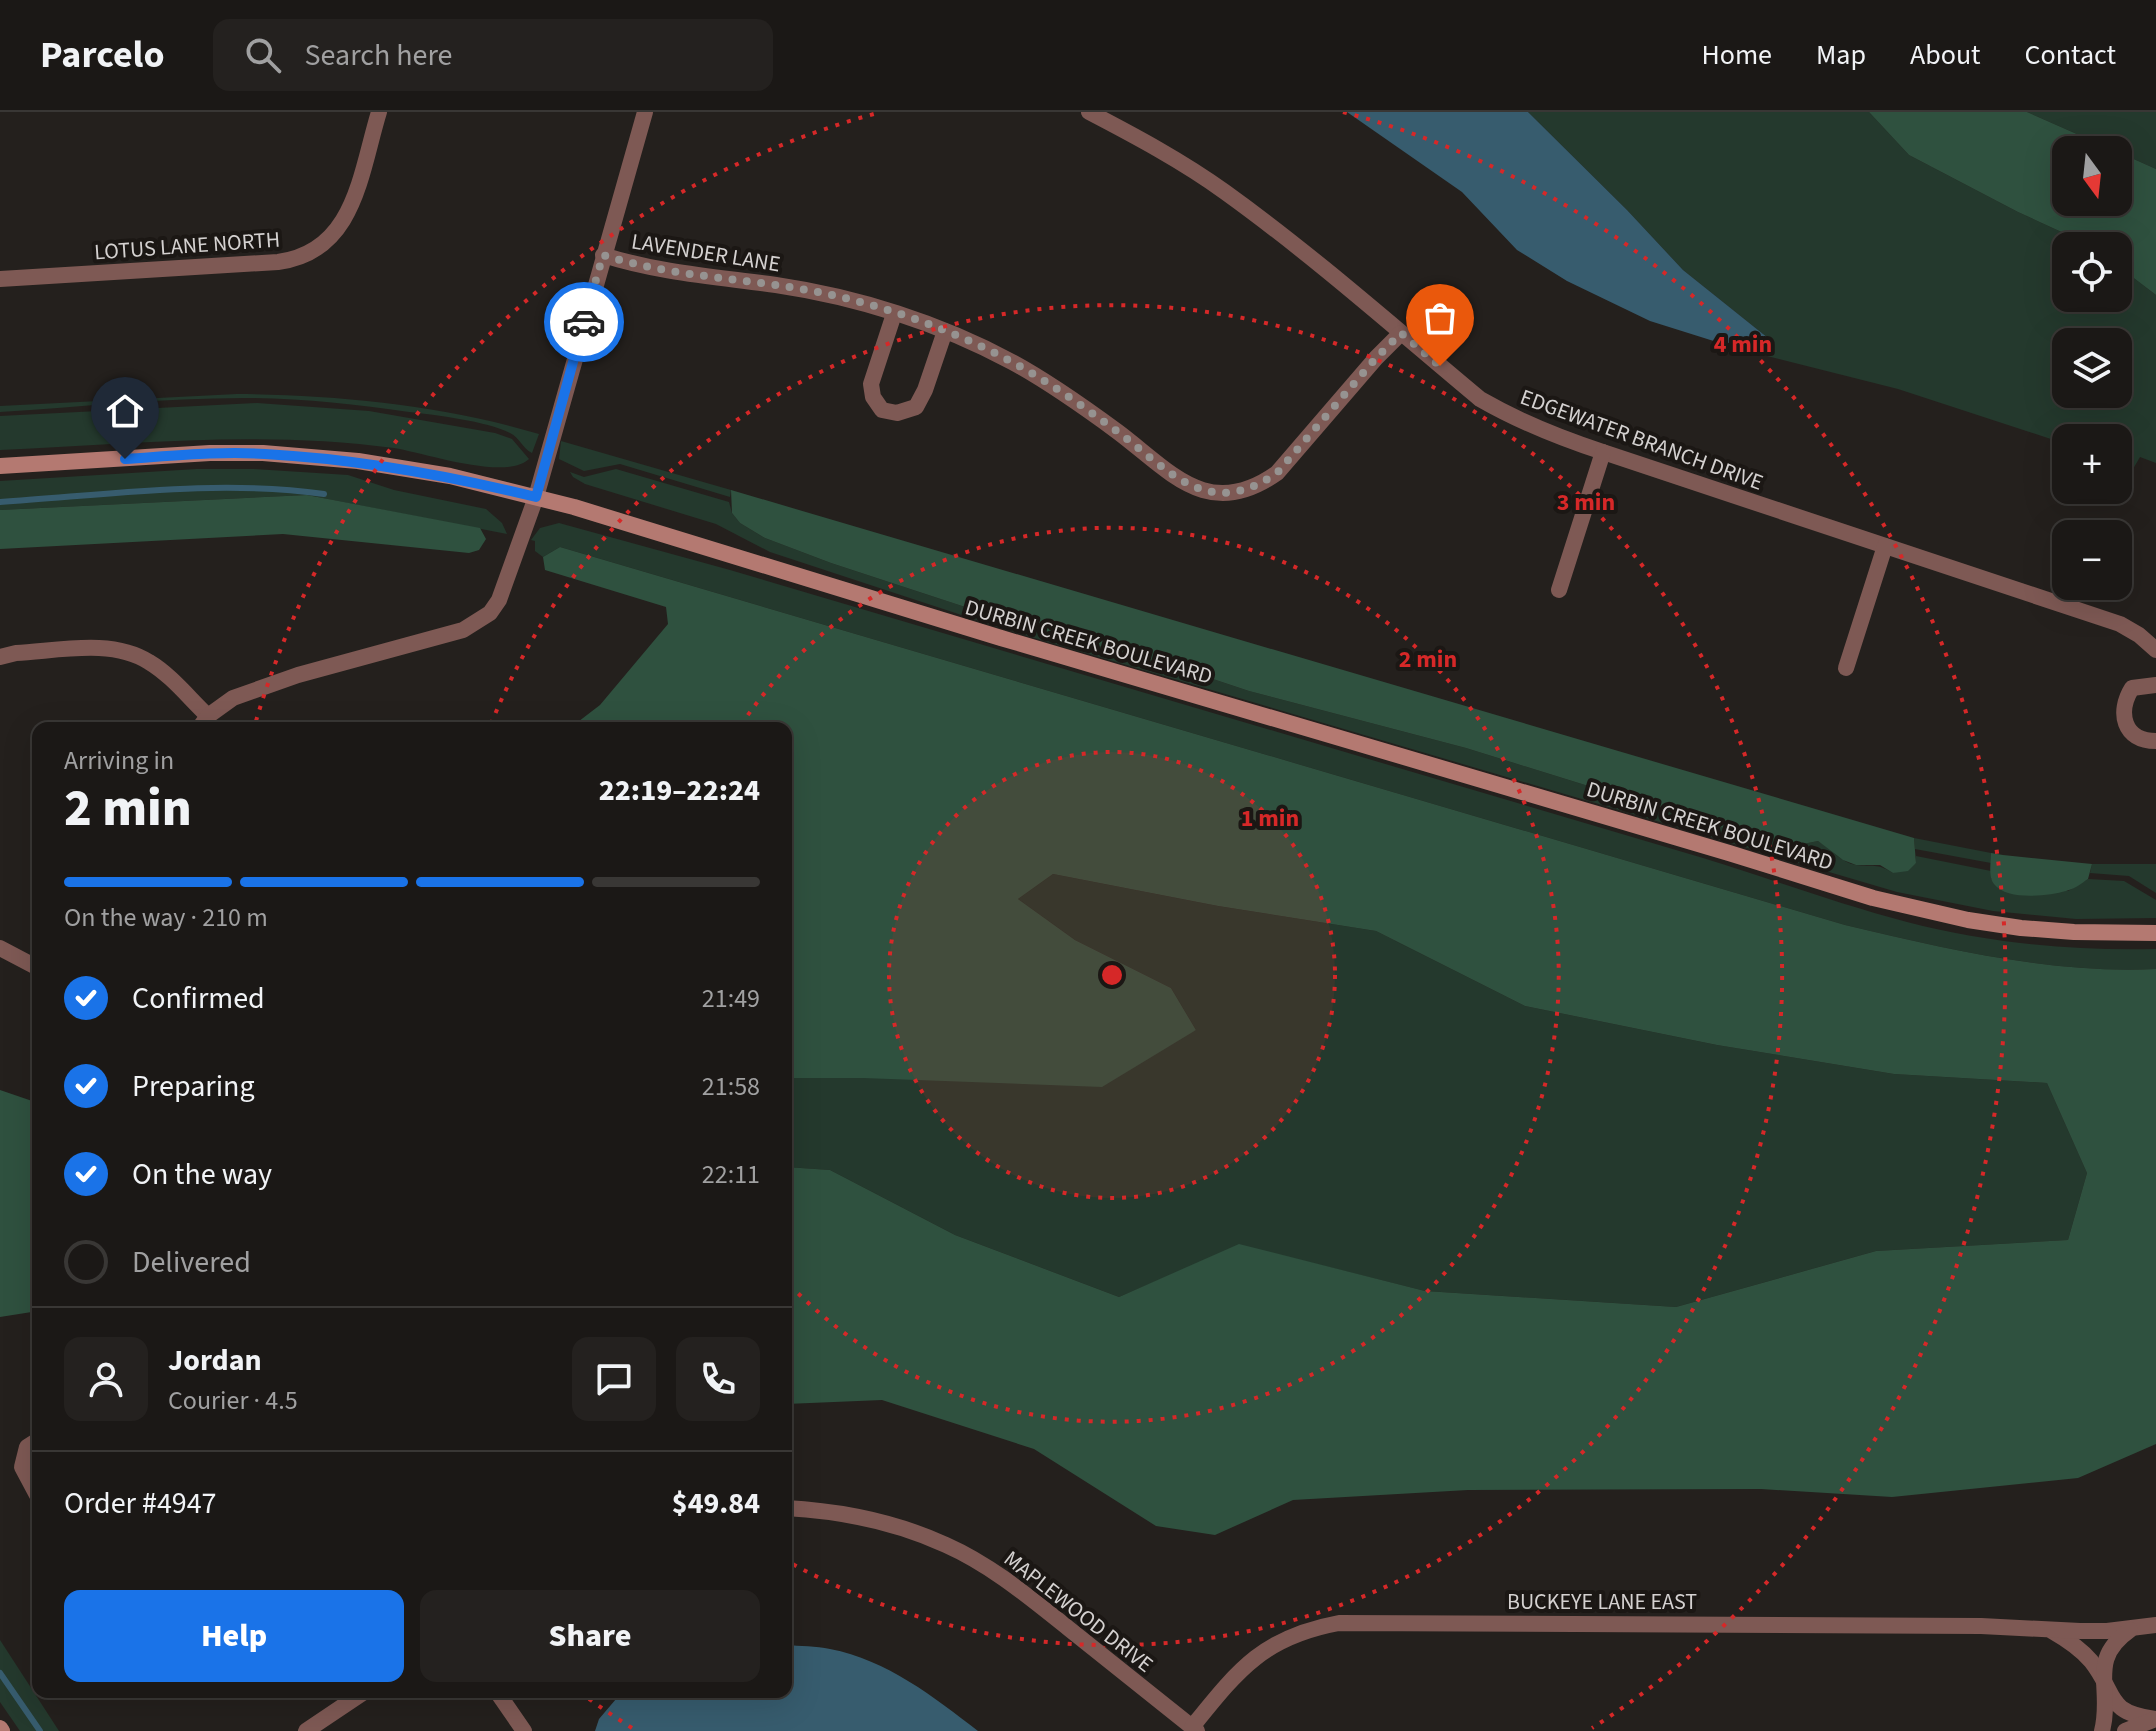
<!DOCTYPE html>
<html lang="en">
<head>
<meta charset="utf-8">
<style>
  body { margin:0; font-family:"Source Sans 3",sans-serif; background:#24211f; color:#f1f3f6; height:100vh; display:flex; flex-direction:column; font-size:30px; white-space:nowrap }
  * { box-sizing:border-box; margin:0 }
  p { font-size:26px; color:#a0a0a1 }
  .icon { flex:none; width:44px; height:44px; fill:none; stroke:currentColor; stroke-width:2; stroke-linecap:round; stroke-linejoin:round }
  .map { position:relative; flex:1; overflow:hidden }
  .side { position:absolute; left:32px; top:610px; width:760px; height:976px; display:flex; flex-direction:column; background:#1b1816; border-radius:16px; box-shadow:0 8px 32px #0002,0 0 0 2px #393735 }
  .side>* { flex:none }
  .needle { width:52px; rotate:165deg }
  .tools { position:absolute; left:2052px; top:24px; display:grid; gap:16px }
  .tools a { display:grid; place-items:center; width:80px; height:80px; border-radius:16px; background:#1b1816; box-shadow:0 8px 32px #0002,0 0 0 2px #393735; font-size:40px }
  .pin { position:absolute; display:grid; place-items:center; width:68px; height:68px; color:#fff; margin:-82px -34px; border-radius:50% 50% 50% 0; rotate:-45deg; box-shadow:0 0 8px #0007 }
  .pin .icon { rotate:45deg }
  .courier { position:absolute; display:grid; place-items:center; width:80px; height:80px; margin:-40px; border:6px solid #1a73e8; border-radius:50%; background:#fff; color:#222; box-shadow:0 2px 10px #0007 }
  .head em { font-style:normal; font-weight:800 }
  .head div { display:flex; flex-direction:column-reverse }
  .head { display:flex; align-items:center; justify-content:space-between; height:136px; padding:0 32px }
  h1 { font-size:52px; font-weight:800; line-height:60px }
  .bar { display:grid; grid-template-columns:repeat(4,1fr); gap:12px 8px; align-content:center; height:96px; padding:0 32px }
  .bar i { height:10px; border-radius:6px; background:#393735 }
  .bar .current { background:#1a73e8 }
  .bar p { grid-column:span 4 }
  .line { display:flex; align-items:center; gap:20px; padding:0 32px; border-top:2px solid #393735 }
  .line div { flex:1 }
  .round { display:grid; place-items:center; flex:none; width:84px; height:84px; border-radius:16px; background:#24211f }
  ol { padding:0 32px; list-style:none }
  li { display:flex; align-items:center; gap:24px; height:88px }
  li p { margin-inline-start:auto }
  li .icon { padding:8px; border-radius:50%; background:#1a73e8; color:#fff; stroke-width:4 }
  li:last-child { color:#a0a0a1 }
  li i { width:44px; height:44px; border:4px solid #393735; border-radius:50% }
  .action { display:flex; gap:16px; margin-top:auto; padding:16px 32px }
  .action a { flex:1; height:92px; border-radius:16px; background:#1a73e8; color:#fff; font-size:32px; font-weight:800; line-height:92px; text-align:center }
  .action a+a { background:#24211f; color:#f1f3f6 }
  header { display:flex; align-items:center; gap:48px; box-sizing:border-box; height:112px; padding:0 40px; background:#1b1816; border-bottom:2px solid #393735 }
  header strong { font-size:38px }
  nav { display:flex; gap:44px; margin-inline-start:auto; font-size:28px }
  .search { width:560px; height:72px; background:#24211f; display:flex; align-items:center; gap:20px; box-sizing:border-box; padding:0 28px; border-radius:16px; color:#a0a0a1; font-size:30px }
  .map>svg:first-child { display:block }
  .green { fill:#24392d; fill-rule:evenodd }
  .forest { fill:#2f513f }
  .water { fill:#375c6e }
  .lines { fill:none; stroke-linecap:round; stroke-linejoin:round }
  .stream { stroke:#375c6e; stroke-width:6 }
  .street { stroke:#7e5954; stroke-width:16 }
  .secondary { stroke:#b47971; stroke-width:16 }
  .done { stroke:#969391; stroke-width:8; stroke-dasharray:0 14.4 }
  .route { stroke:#1a73e8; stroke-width:10 }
  .ring { fill:none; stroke:#d62828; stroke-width:4; stroke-dasharray:4 8 }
  .labels { text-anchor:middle; stroke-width:8; stroke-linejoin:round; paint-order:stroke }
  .street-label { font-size:22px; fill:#d4d1d0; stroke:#1b1714 }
  .centre { fill:#d62828; stroke:#1b1714; stroke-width:4 }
  .ring-label { font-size:24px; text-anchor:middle; font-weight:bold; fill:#d62828; stroke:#1b1714; stroke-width:8; stroke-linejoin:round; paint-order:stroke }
</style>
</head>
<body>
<header>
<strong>Parcelo</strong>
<div class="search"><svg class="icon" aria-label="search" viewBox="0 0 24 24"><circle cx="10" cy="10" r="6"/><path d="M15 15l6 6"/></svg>Search here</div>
<nav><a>Home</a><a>Map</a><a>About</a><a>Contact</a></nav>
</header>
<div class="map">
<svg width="2156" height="1619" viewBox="0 0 2156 1619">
  <rect width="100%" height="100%" fill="#24201d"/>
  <g class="green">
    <path d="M 1528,0 L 1869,0 L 1909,43 L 2018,100 L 2092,134 L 2066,134 L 2066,186 L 2118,186 L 2118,154 L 2156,183 L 2156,351 L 2140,345 L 2133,357 L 2118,351 L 2118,326 L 2066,326 L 2066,332 L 1898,277 L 1739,237 L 1749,239 L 1763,222 L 1683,158 L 1627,98 ZM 2066,230 L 2118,230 L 2118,282 L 2066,282 Z"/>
    <path d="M 2027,0 L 2156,0 L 2156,57 L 2118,40 L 2118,38 L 2113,38 Z"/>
    <path d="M 237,282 C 338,283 442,293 539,322 L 532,341 C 522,336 520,326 510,321 C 486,309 436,303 409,300 C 354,292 300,286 244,286 C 163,286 81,295 0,300 L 0,294 Z"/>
    <path d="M 257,291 L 369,299 L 495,321 L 512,327 L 529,347 C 506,369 425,341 394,336 C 263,318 131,332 0,338 L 0,304 Z"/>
    <path d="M 561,329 L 731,378 L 730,385 L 620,352 L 584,359 L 559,347 Z"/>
    <path d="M 197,357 L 254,357 L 348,363 L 394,378 L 486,397 L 502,411 L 507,422 L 307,383 L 0,398 L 0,369 Z"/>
    <path d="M 616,357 L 729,390 L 732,401 L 740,411 L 765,426 L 831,451 L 1017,512 L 1183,557 L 1249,579 L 1466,636 L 1730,718 L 1798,733 L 1818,729 C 1830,736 1842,751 1856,753 C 1873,755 1877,751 1893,761 L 1916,751 L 1916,744 L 1991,759 L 1991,767 L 2068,779 L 2088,767 L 2124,769 L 2156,788 L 2156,806 L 2076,807 L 1993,799 L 1897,780 L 1001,516 L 770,440 L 716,412 L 585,372 L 573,365 L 570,360 L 584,365 Z"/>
    <path d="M 559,411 L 730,458 L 1703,746 C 1771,767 1838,792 1907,810 C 1989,831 2072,839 2156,837 L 2156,857 C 2051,862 1947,837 1845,813 L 560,435 L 543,445 L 535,439 L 535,429 L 531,428 L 540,416 Z"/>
    <path d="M 1914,726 L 1991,741 L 1991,751 L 1915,737 Z"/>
    <path d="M 2092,752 L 2156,752 L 2156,781 L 2129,764 L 2090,761 Z"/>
    <path d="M 1053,762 L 1218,794 L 1376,819 L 1525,894 L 1717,933 L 1894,962 L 2047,971 L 2087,1061 L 2068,1128 L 1876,1139 L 1676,1195 L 1425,1179 L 1240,1133 L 1119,1185 L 955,1123 L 830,1058 L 786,1055 L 786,966 L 863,966 L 1196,918 L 1171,876 L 1075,828 L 1018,787 Z"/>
    <path d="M 0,1528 L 59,1619 L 20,1619 L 0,1590 Z"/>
  </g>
  <g class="forest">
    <path d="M 1869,0 L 2027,0 L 2113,38 L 2066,38 L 2066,90 L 2118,90 L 2118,40 L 2156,57 L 2156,183 L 2118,154 L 2118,134 L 2092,134 L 2018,100 L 1909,43 Z"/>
    <path d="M 731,378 L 1914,726 L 1916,751 L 1908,759 L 1893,761 L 1880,753 L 1856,753 L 1843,748 L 1818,729 L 1798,733 L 1730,718 L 1466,636 L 1249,579 L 1183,557 L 1017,512 L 831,451 L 765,426 L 740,411 L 732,401 Z"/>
    <path d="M 307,383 L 480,416 L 486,427 L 479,438 L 469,441 L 283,422 L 0,437 L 0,398 Z"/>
    <path d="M 560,435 L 1845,813 C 1947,837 2051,862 2156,857 L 2156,1332 L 2078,1366 L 1892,1385 L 1761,1377 L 1468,1378 L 1293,1388 L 1215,1423 L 1156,1414 L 1034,1337 L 882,1288 L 786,1292 L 786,1055 L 830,1058 L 955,1123 L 1119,1185 L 1239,1132 L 1425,1179 L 1676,1195 L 1876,1139 L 2068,1128 L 2087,1061 L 2047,971 L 1894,962 L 1717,933 L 1525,894 L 1376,819 L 1218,794 L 1053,762 L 1018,787 L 1075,828 L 1171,876 L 1196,918 L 1102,975 L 863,966 L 786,966 L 786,616 L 570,616 L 600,593 L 668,512 L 666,495 L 545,458 L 543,445 Z"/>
    <path d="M 1991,741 L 2003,743 L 2092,752 L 2088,767 C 2081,772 2074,777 2066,779 C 2048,784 2007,789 1994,772 C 1988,765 1991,750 1991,741 Z"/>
    <path d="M 0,978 L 38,991 L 38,1199 L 0,1205 Z"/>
  </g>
  <g class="water">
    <path d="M 1347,0 L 1528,0 L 1627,98 L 1683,158 L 1763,222 L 1769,227 L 1770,233 L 1765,238 L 1739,237 L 1650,209 L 1567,169 L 1517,138 L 1462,80 Z"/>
    <path d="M 786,1533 C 800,1534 816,1534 830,1537 C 887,1548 934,1585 978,1619 L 595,1619 L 599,1607 L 622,1580 L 786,1580 Z"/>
  </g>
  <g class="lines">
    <g class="stream">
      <path d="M 0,390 C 106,383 218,367 324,382"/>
      <path d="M 0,1561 L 40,1619"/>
    </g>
    <g class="street">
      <path d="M 1089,0 C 1135,24 1182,49 1225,80 C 1314,144 1396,217 1480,287 C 1520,310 1560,326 1603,340 L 2120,512 L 2139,523 L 2156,538"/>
      <path d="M 603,143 C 659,161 718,165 776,173 C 857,185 940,211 1012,250 C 1049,270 1084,295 1118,320 C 1170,359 1208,410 1277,361 L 1376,246 L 1401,221"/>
      <path d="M 0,167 L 278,150 C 355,140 360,62 379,0"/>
      <path d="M 894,202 L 871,272 L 873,285 L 882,298 L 897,301 L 916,295 L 925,278 L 945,219"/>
      <path d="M 1559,478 L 1603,340"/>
      <path d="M 0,545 L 16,541 C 57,539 112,526 149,550 C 171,563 189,586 208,604"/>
      <path d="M 1846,556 L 1885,434"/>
      <path d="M 2156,573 L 2132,576 C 2117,600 2123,629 2156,629"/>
      <path d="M 199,616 L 208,604 L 233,586 L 298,563 L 463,518 L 490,501 L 499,488 L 536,385 L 645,0"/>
      <path d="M 0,836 L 38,856"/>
      <path d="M 38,1328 L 27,1335 L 22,1355 L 38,1385"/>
      <path d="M 786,1396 C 841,1399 896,1410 946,1433 C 991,1453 1029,1485 1068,1516 C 1111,1550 1154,1585 1197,1619"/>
      <path d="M 2052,1519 C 2066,1527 2080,1536 2091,1549 C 2118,1583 2104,1600 2156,1607"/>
      <path d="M 497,1580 L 524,1619"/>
      <path d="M 1192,1615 C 1238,1558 1263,1525 1339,1511 L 1981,1514 L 2080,1519 L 2107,1519 L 2156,1513"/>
      <path d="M 306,1619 L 364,1580"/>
      <path d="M 2102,1619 C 2113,1576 2087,1548 2130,1518"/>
      <path d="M 2125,1619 L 2153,1608"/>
    </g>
    <g class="secondary">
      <path d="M 0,354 L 210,341 L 263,341 L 358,349 L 450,364 L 574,395 L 1001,526 L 1729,741 L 1873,786 L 1968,808 L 2021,816 L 2074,820 L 2156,821"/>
      <path d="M 0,1616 L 2,1619"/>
    </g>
  </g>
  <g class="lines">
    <path class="done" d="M 584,210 L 603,143 C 659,161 718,165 776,173 C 857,184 940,211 1012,250 C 1049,270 1084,295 1118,320 C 1170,359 1208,409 1277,361 L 1376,246 L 1401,221 L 1440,254"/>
    <path class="route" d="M 125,347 C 172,344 219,339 265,342 C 358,347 446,363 536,385 L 584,210"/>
  </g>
  <circle cx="1112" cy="863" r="223" fill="#d62828" fill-opacity=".12"/>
  <g class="ring">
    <circle cx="1112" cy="863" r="223"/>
    <path d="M741 613A447 447 0 1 1 788 1171"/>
    <path d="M491 612A670 670 0 1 1 787 1449"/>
    <path d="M632 1616A893 893 0 0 1 581 1581M256 609A893 893 0 0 1 881 0M1343 0A893 893 0 0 1 1592 1616"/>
  </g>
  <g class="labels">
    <g class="street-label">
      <text transform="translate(187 133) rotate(-4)" y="8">LOTUS LANE NORTH</text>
      <text transform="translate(706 140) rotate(9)" y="8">LAVENDER LANE</text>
      <text transform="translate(1642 327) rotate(20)" y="8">EDGEWATER BRANCH DRIVE</text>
      <text transform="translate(1089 529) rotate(16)" y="8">DURBIN CREEK BOULEVARD</text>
      <text transform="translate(1710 713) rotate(17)" y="8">DURBIN CREEK BOULEVARD</text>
      <text x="1602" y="1497">BUCKEYE LANE EAST</text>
      <text transform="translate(1079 1499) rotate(38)" y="8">MAPLEWOOD DRIVE</text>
    </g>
  </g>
  <circle cx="1112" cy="863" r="12" class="centre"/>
  <g class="ring-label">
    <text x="1743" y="240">4 min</text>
    <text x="1586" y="398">3 min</text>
    <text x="1428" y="555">2 min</text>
    <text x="1270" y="714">1 min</text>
  </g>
</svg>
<div class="tools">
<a><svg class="needle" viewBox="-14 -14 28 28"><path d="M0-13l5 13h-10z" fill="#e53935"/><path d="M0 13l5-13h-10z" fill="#a0a0a1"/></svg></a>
<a><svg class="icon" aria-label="locate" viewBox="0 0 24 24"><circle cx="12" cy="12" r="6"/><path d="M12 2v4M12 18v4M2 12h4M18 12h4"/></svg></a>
<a><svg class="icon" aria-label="layers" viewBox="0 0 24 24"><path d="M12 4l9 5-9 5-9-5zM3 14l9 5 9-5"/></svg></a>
<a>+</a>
<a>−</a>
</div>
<div class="pin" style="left:1440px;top:254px;background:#ea580c"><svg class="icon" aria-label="bag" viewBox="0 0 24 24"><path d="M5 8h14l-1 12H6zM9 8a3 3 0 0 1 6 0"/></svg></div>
<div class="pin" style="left:125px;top:347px;background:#1f2937"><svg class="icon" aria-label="home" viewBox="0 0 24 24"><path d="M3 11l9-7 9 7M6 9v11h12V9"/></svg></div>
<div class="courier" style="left:584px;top:210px"><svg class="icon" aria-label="car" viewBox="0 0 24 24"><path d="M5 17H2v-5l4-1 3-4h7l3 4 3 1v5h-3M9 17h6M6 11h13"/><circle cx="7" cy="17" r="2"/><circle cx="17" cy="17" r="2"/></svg></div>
<section class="side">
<div class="head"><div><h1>2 min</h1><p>Arriving in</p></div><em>22:19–22:24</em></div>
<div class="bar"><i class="current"></i><i class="current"></i><i class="current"></i><i></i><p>On the way · 210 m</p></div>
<ol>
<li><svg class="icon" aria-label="check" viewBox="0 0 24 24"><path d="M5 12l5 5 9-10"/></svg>Confirmed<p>21:49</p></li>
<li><svg class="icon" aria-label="check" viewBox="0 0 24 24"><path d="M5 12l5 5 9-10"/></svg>Preparing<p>21:58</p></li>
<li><svg class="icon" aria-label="check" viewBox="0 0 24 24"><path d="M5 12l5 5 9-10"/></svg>On the way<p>22:11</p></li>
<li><i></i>Delivered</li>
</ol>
<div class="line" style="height:144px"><a class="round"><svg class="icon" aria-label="person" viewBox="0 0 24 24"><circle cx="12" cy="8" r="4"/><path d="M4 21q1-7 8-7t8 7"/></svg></a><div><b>Jordan</b><p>Courier · 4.5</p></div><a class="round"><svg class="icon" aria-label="chat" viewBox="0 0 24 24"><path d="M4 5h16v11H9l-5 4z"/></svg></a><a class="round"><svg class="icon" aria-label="phone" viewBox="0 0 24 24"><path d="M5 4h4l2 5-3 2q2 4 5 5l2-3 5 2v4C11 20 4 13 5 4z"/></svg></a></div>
<div class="line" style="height:104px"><div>Order #4947</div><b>$49.84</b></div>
<div class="action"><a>Help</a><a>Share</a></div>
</section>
</div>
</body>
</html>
